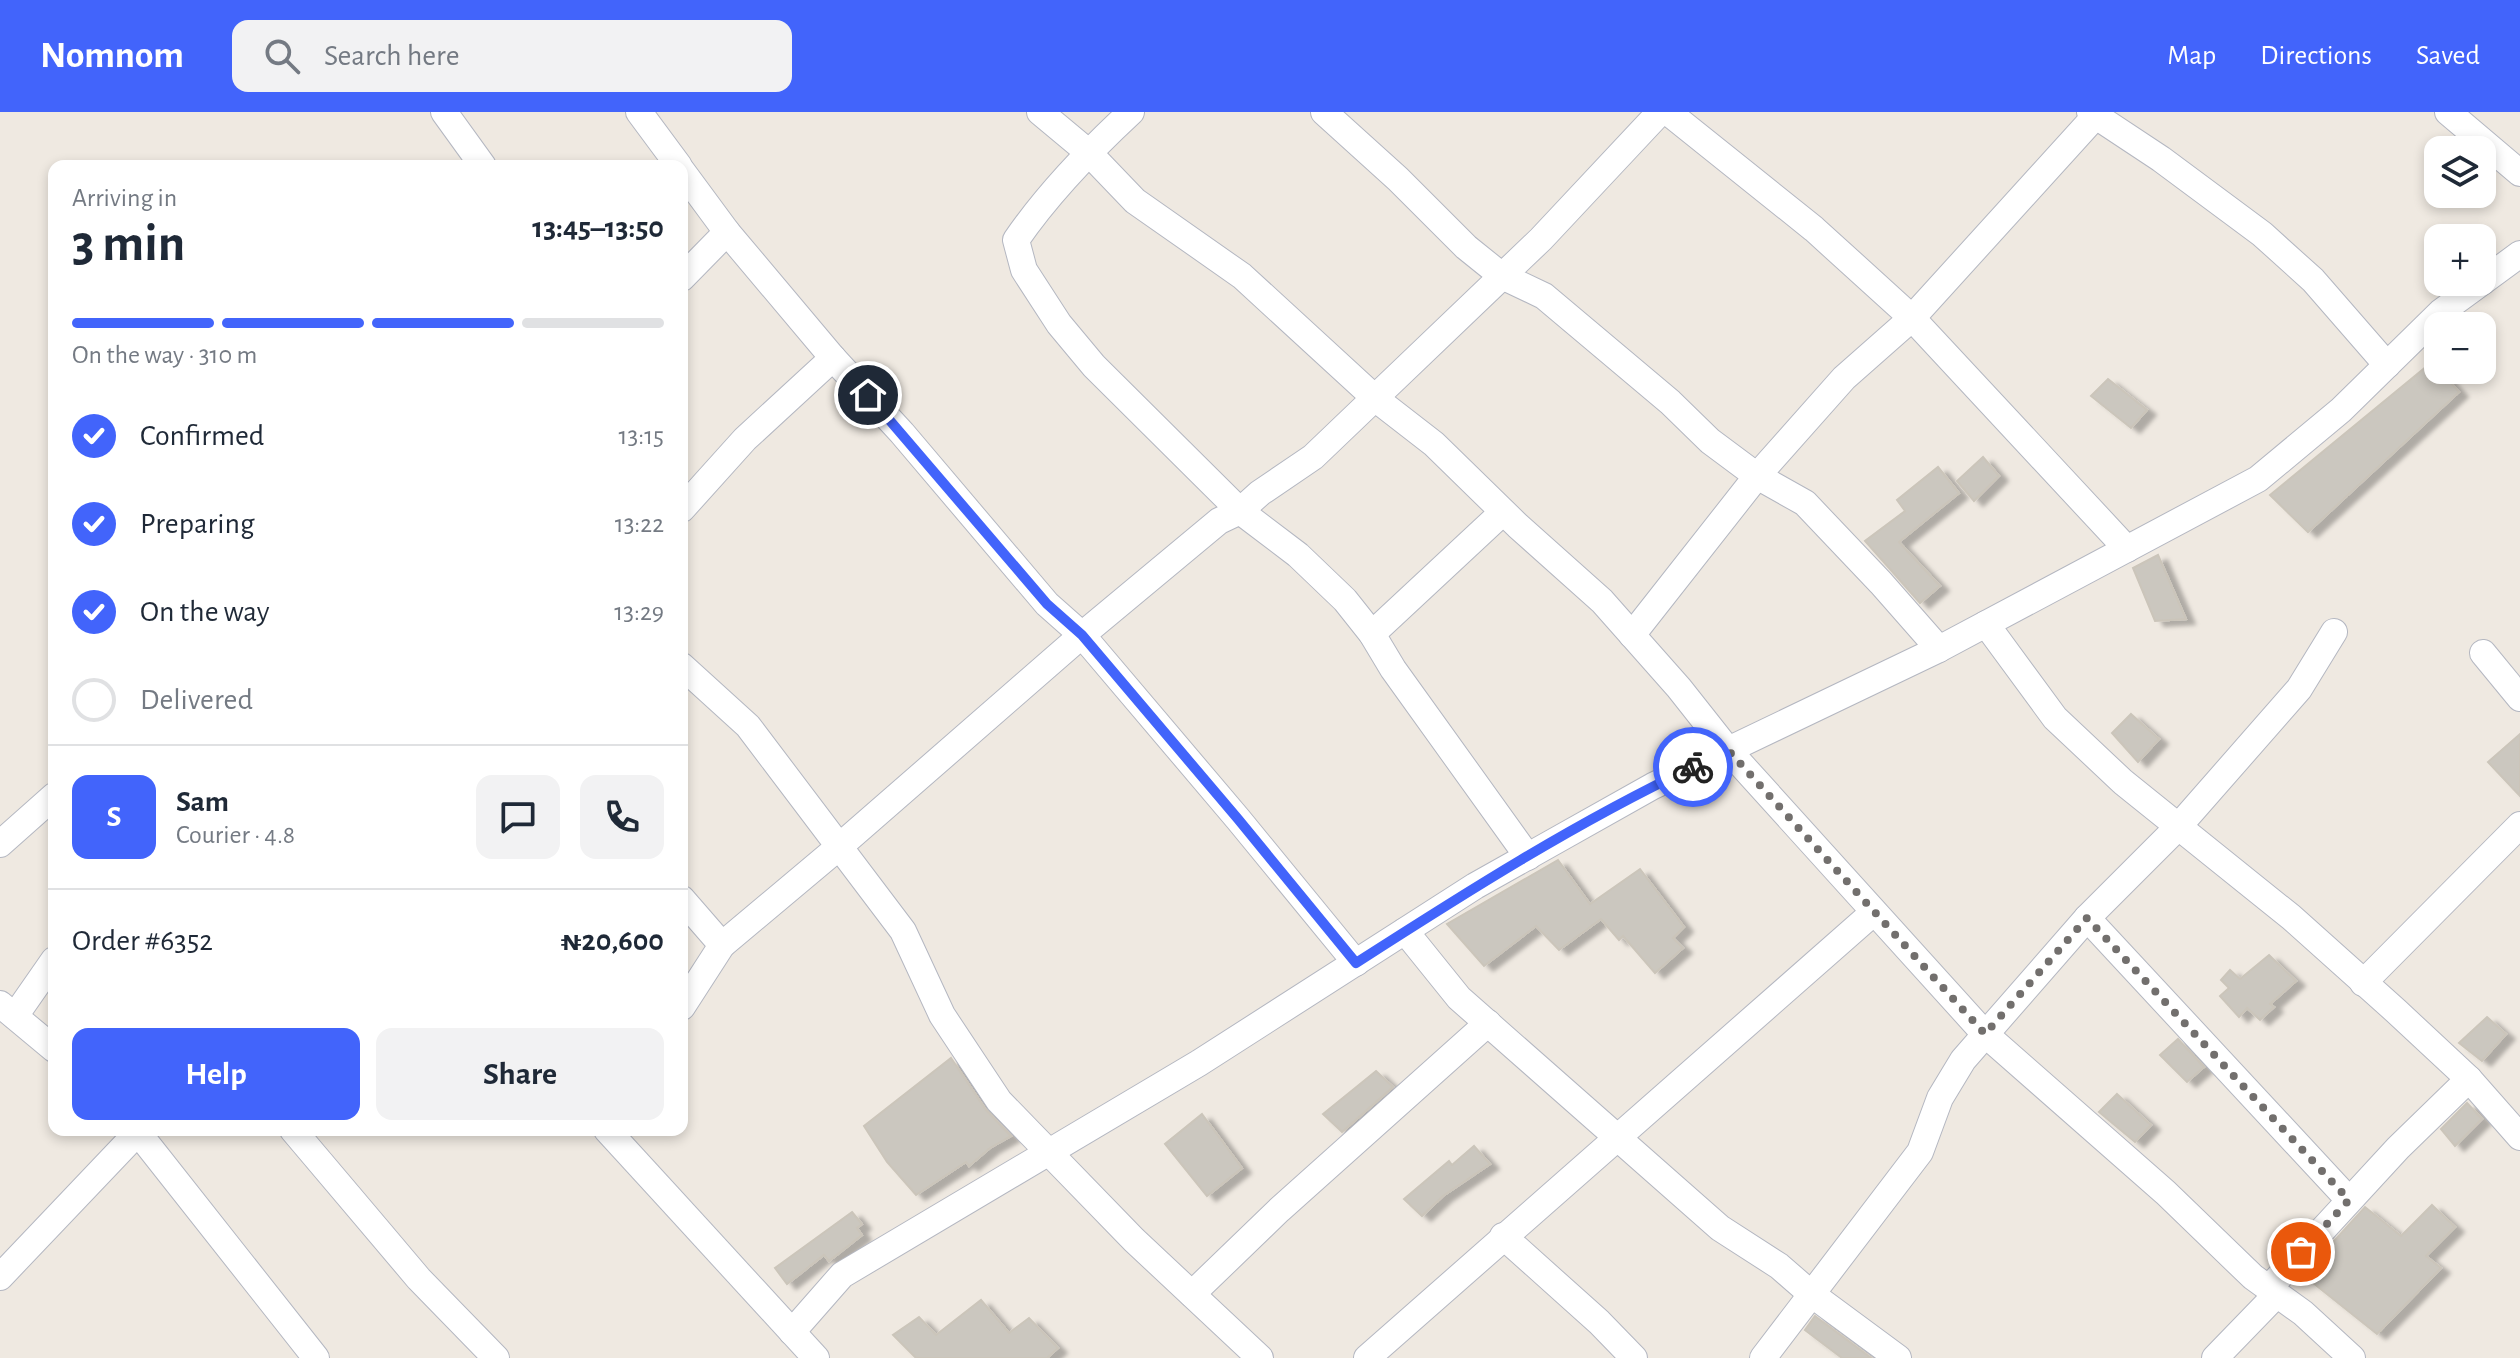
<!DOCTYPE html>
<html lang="en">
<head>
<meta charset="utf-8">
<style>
  body { margin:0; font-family:"Alegreya Sans",sans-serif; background:#f2f2f3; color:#1f2937; height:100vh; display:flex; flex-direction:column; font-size:30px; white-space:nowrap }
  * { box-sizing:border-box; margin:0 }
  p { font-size:26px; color:#747a83 }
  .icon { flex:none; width:44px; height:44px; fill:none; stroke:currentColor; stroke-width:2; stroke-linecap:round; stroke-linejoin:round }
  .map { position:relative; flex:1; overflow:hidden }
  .details { position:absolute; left:48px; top:48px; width:640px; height:976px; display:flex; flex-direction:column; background:#fff; border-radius:16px; box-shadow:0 4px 12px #0003 }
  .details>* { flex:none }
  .tools { position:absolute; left:2424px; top:24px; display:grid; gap:16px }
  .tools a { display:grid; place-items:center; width:72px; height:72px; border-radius:16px; background:#fff; box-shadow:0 4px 12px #0003; font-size:40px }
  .pin { position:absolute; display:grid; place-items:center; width:68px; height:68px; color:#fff; margin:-34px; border:4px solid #fff; border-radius:50%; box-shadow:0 2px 8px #0007 }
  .courier { position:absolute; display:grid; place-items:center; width:80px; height:80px; margin:-40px; border:6px solid #4264fb; border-radius:50%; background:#fff; color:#222; box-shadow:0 2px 10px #0007 }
  .overview em { font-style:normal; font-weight:600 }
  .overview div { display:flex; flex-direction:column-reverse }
  .overview { display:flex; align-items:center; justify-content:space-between; height:136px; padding:0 24px }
  h1 { font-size:52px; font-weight:600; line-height:60px }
  .bar { display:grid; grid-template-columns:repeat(4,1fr); gap:12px 8px; align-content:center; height:96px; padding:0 24px }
  .bar i { height:10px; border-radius:6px; background:#e0e1e3 }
  .bar .selected { background:#4264fb }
  .bar p { grid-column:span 4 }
  .line { display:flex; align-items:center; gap:20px; padding:0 24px; border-top:2px solid #e0e1e3 }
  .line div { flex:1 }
  .round { display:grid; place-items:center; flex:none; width:84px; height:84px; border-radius:16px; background:#f2f2f3 }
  ol { padding:0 24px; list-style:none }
  li { display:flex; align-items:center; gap:24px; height:88px }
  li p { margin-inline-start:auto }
  li .icon { padding:8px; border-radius:50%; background:#4264fb; color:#fff; stroke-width:4 }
  li:last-child { color:#747a83 }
  li i { width:44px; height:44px; border:4px solid #e0e1e3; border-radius:50% }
  .action { display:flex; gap:16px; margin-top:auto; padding:16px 24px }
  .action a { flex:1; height:92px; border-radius:16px; background:#4264fb; color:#fff; font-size:32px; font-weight:600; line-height:92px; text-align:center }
  .action a+a { background:#f2f2f3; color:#1f2937 }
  header { display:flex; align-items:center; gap:48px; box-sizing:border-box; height:112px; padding:0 40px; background:#4264fb; color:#fff }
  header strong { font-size:38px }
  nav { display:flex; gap:44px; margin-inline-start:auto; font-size:28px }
  .search { width:560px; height:72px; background:#f2f2f3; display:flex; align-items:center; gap:20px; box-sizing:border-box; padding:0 28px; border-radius:16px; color:#747a83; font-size:30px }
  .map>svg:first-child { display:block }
  .building { fill:#cbc7bf; stroke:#cbc5ba; stroke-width:2; filter:url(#shadow) }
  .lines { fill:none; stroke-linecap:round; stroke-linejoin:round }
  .street-casing { stroke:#b4b7c1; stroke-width:28 }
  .street { stroke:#fff; stroke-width:26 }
  .done { stroke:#726f6d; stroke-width:8; stroke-dasharray:0 14.4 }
  .route { stroke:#4264fb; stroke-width:10 }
</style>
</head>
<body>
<header>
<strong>Nomnom</strong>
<div class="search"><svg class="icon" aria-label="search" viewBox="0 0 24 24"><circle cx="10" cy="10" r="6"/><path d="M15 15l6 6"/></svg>Search here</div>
<nav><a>Map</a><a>Directions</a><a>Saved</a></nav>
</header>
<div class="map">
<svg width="2520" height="1246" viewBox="0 0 2520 1246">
  <defs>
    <filter id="shadow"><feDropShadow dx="9" dy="5" stdDeviation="2" flood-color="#0004"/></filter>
  </defs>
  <rect width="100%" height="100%" fill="#efe9e1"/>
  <g class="building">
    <path d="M 2432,250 L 2459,280 L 2308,420 L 2270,383 Z"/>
    <path d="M 2108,267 L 2147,298 L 2131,316 L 2091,284 Z"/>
    <path d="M 1983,345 L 1999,364 L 1974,389 L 1957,369 Z"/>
    <path d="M 1938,355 L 1959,381 L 1899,430 L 1940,474 L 1920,491 L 1865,429 L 1905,399 L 1897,388 Z"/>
    <path d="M 2158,443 L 2186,507 L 2155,509 L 2133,456 Z"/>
    <path d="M 2131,602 L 2159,627 L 2138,650 L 2112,621 Z"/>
    <path d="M 2520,622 L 2520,684 L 2488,650 Z"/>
    <path d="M 1558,748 L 1590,792 L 1640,757 L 1684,815 L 1673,826 L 1683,836 L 1655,861 L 1623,824 L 1619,828 L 1601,807 L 1559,838 L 1536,814 L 1484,854 L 1447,812 Z"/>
    <path d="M 2269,843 L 2296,869 L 2270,892 L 2274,895 L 2260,908 L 2247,896 L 2239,905 L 2220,884 L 2229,876 L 2221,868 L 2230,858 L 2240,867 Z"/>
    <path d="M 2487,905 L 2506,922 L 2482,949 L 2459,931 Z"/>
    <path d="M 2178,927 L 2204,955 L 2187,970 L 2160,943 Z"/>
    <path d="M 951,946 L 986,998 L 1011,1024 L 990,1036 L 969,1054 L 966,1050 L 916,1083 L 887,1050 L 864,1014 Z"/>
    <path d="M 1376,959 L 1393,975 L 1342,1020 L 1323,1002 Z"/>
    <path d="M 2117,982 L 2151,1013 L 2135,1030 L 2099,1000 Z"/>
    <path d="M 2467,991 L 2482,1007 L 2455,1034 L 2441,1017 Z"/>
    <path d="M 1202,1002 L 1242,1056 L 1207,1084 L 1165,1032 Z"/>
    <path d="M 1474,1034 L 1490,1052 L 1443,1084 L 1422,1104 L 1404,1087 L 1449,1049 L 1452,1053 Z"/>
    <path d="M 2432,1093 L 2455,1115 L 2426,1144 L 2441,1156 L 2377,1222 L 2303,1163 L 2365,1095 L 2401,1124 Z"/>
    <path d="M 852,1100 L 862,1112 L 857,1116 L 862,1123 L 829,1149 L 824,1143 L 787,1172 L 775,1156 Z"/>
    <path d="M 981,1188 L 1009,1221 L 1029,1206 L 1058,1236 L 1047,1246 L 916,1246 L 893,1223 L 919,1205 L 936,1223 Z"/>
    <path d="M 1815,1204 L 1871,1246 L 1842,1246 L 1805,1218 Z"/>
  </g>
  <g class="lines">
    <g class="street-casing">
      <g id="street">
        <path d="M 444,0 L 483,54"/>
        <path d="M 639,0 L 679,54"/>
        <path d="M 1040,0 L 1088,40 L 1135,89 L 1242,164 L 1376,287 L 1434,332 L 1518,414 L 1602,489 L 1679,576 L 1728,638 L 1985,922 L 2166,1081 L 2253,1165 L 2303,1201 L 2352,1246"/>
        <path d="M 1131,0 C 1089,39 1049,80 1016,128 L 1024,158 L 1059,212 L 1094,254 L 1240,399 L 1298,443 L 1345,488 L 1372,522 L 1393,557 L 1528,745"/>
        <path d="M 1324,0 L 1398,67 L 1466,135 L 1502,164 L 1544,184 L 1670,290 L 1710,329 L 1757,364 L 1805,391 L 1881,471 L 1939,537"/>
        <path d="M 1668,0 L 1814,117 L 1912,206 L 2127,437"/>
        <path d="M 2090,0 L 2161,47 L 2262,122 L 2313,168 L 2387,253"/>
        <path d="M 2448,0 L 2520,61"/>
        <path d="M 682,59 L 727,120 L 833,246 L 902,321 L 1047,492 L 1082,523 L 1238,707 L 1356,851"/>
        <path d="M 682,166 L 727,120"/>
        <path d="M 2482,170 L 2520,142"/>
        <path d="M 682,397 L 745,327 L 833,246"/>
        <path d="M 1986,512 L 2055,606 L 2123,670 L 2291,805 L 2396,899 L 2469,967 L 2520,1025"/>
        <path d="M 1372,522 L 1503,400"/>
        <path d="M 1632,523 L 1757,364 L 1844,266 L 1912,206 L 2099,0"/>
        <path d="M 2483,541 L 2520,586"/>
        <path d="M 682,554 L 748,614 L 903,819 L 942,903 L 999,989 L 1134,1128 L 1260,1246"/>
        <path d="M 0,732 L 54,684"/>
        <path d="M 682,787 L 722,833"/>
        <path d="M 2087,806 L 2349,1088"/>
        <path d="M 1405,819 L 1459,886 L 1720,1116 L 1779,1154 L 1810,1181 L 1898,1246"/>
        <path d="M 2363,871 L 2520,713"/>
        <path d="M 0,892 L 54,937"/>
        <path d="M 682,895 L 722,833 L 840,734 L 1082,523 L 1219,409 L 1240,399 L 1260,381 L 1313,345 L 1541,127 L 1660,0"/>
        <path d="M 15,904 L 54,848"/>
        <path d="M 136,1018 L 316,1246"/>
        <path d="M 293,1018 L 419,1167 L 496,1246"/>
        <path d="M 607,1018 L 816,1246"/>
        <path d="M 1503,1124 L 1599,1210 L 1634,1246"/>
        <path d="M 0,1165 L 138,1020"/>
        <path d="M 2269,1176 L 2398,1036 L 2469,967"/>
        <path d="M 1192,1182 L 1279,1098 L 1488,911"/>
        <path d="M 792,1220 L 842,1163 L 1199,951 L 1475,774 L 1653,674 L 1939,537 L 2258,367 L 2341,298 L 2441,200 L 2482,170"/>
        <path d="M 1367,1246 L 1874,800"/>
        <path d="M 1763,1246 L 1920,1040 L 1940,986 L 1963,948 L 2087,806 L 2178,715 L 2299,577 L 2334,520"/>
        <path d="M 2215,1246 L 2277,1182"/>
      </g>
    </g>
    <use href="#street" class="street"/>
  </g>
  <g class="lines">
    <path class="done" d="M 1693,655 L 1728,638 L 1985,922 L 2087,806 L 2349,1088 L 2301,1140"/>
    <path class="route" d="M 868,283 L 1047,492 L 1082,523 L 1238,707 L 1356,851 C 1465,781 1575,711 1693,655"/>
  </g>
</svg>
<div class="tools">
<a><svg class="icon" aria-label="layers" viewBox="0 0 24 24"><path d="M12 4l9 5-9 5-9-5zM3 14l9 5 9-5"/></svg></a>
<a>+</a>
<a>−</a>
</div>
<div class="pin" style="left:2301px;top:1140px;background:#ea580c"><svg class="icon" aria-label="bag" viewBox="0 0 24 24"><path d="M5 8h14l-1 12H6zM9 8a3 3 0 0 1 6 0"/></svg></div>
<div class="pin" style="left:868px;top:283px;background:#1f2937"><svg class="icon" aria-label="home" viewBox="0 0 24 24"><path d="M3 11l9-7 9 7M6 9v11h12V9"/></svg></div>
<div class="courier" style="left:1693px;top:655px"><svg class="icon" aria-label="bike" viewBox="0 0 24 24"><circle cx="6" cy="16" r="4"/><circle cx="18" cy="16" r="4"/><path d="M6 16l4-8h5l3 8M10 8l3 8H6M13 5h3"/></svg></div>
<section class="details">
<div class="overview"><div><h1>3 min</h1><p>Arriving in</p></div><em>13:45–13:50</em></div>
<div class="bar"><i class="selected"></i><i class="selected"></i><i class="selected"></i><i></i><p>On the way · 310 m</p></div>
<ol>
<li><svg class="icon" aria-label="check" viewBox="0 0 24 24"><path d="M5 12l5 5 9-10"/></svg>Confirmed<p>13:15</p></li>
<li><svg class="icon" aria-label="check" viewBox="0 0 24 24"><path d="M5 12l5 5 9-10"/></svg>Preparing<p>13:22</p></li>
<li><svg class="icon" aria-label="check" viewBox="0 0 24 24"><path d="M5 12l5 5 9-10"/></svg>On the way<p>13:29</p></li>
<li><i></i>Delivered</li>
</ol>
<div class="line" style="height:144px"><b class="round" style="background:#4264fb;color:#fff">S</b><div><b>Sam</b><p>Courier · 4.8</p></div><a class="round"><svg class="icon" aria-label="chat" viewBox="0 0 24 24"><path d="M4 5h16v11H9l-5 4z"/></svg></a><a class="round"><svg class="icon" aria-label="phone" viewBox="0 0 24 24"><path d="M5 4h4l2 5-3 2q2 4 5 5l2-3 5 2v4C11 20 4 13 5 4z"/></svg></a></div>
<div class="line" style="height:104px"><div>Order #6352</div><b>₦20,600</b></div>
<div class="action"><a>Help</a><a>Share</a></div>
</section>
</div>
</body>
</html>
